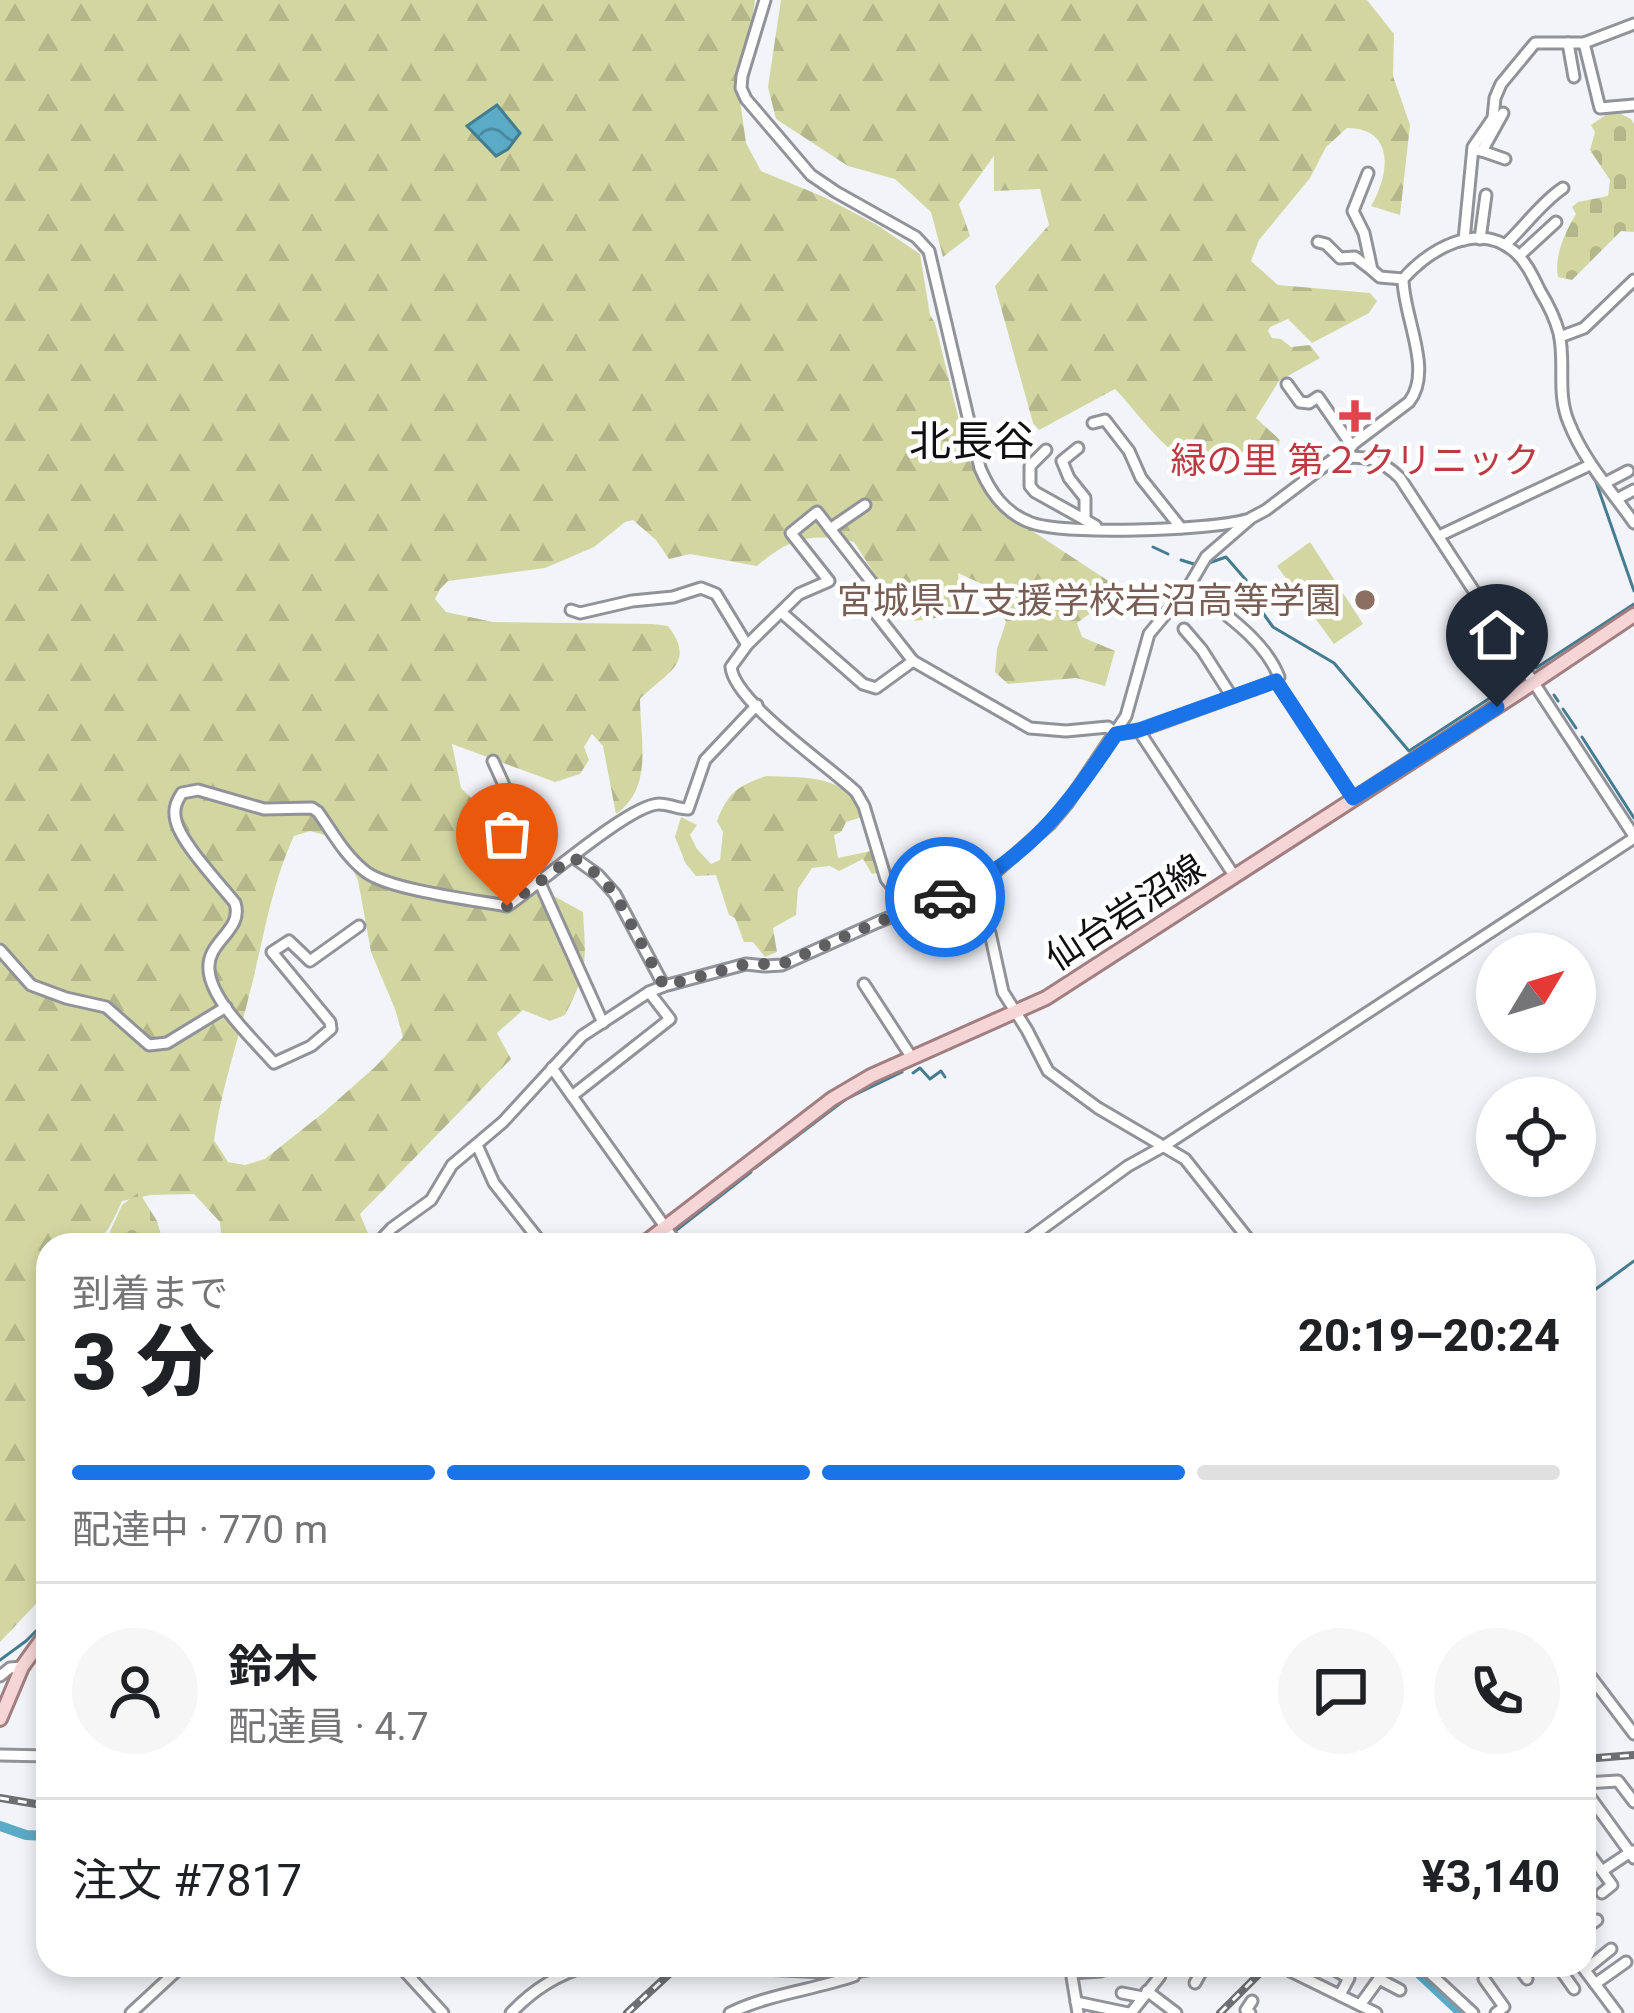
<!DOCTYPE html>
<html lang="ja">
<head>
<meta charset="utf-8">
<style>
  body { margin:0; font-family:Roboto,"Noto Sans JP",sans-serif; background:#f6f6f6; color:#202124; height:100vh; display:flex; flex-direction:column; font-size:45px; white-space:nowrap }
  * { box-sizing:border-box; margin:0 }
  p { font-size:39px; color:#757577 }
  .icon { flex:none; width:66px; height:66px; fill:none; stroke:currentColor; stroke-width:2; stroke-linecap:round; stroke-linejoin:round }
  .map { position:relative; flex:1; overflow:hidden }
  .side { position:absolute; left:36px; top:1233px; width:1560px; height:744px; display:flex; flex-direction:column; background:#fff; border-radius:36px; box-shadow:0 6px 18px #0003 }
  .side>* { flex:none }
  .needle { width:78px; rotate:52deg }
  .controls { position:absolute; left:1476px; top:933px; display:grid; gap:24px }
  .controls a { display:grid; place-items:center; width:120px; height:120px; border-radius:50%; background:#fff; box-shadow:0 6px 18px #0003; font-size:60px }
  .pin { position:absolute; display:grid; place-items:center; width:102px; height:102px; color:#fff; margin:-123px -51px; border-radius:50% 50% 50% 0; rotate:-45deg; box-shadow:0 0 12px #0007 }
  .pin .icon { rotate:45deg }
  .courier { position:absolute; display:grid; place-items:center; width:120px; height:120px; margin:-60px; border:9px solid #1a73e8; border-radius:50%; background:#fff; color:#222; box-shadow:0 3px 15px #0007 }
  .summary em { font-style:normal; font-weight:800 }
  .summary div { display:flex; flex-direction:column-reverse }
  .summary { display:flex; align-items:center; justify-content:space-between; height:204px; padding:0 36px }
  h1 { font-size:78px; font-weight:800; line-height:90px }
  .bar { display:grid; grid-template-columns:repeat(4,1fr); gap:18px 12px; align-content:center; height:144px; padding:0 36px }
  .bar i { height:15px; border-radius:9px; background:#e0e0e0 }
  .bar .current { background:#1a73e8 }
  .bar p { grid-column:span 4 }
  .line { display:flex; align-items:center; gap:30px; padding:0 36px; border-top:3px solid #e0e0e0 }
  .line div { flex:1 }
  .round { display:grid; place-items:center; flex:none; width:126px; height:126px; border-radius:63px; background:#f6f6f6 }
  .map>svg:first-child { display:block }
  .forest { fill:url(#forest-firs); fill-rule:evenodd }
  .cemetery { fill:url(#cemetery-stones) }
  .pitch { fill:#d2d7a2 }
  .water { fill:url(#water-waves); stroke:#447c90; stroke-width:3 }
  .lines { fill:none; stroke-linecap:round; stroke-linejoin:round }
  .stream { stroke:#447c90; stroke-width:3 }
  .river { stroke:#5babc6; stroke-width:10 }
  .minor-casing { stroke:#929399; stroke-width:15 }
  .major-casing { stroke:#a17e80; stroke-width:18 }
  .minor { stroke:#fff; stroke-width:9 }
  .major { stroke:#f5d5d6; stroke-width:12 }
  .rail-casing { stroke:#6e6f72; stroke-width:8 }
  .rail { stroke:#fff; stroke-width:3; stroke-dasharray:9; stroke-linecap:butt }
  .done { stroke:#5f5f62; stroke-width:12; stroke-dasharray:0 21.6 }
  .route { stroke:#1a73e8; stroke-width:15 }
  .health-dot { fill:#e0444e; stroke:#fff; stroke-width:4.5 }
  .education-dot { fill:#8d6e63; stroke:#fff; stroke-width:4.5 }
  .labels { text-anchor:middle; stroke-width:9; stroke-linejoin:round; paint-order:stroke }
  .health-label { font-size:36px; fill:#be3a42; stroke:#fff }
  .education-label { font-size:36px; fill:#785e54; stroke:#fff; text-anchor:end }
  .street-label { font-size:36px; fill:#0f0f11; stroke:#fff }
  .quarter-label { font-size:42px; fill:#0f0f11; stroke:#fff }
</style>
</head>
<body>
<div class="map">
<svg width="1634" height="2013" viewBox="0 0 1634 2013">
  <defs>
    <pattern id="forest-firs" width="22" height="20" patternUnits="userSpaceOnUse" patternTransform="scale(3)"><rect width="22" height="20" fill="#d2d7a2"/><path d="M5 1l3.5 6h-7zM16 11l3.5 6h-7z" fill="#b3b78a"/></pattern>
    <pattern id="cemetery-stones" width="16" height="16" patternUnits="userSpaceOnUse" patternTransform="scale(3)"><rect width="16" height="16" fill="#d2d7a2"/><path d="M2 7V4a2 2 0 0 1 4 0v3zM10 15v-3a2 2 0 0 1 4 0v3z" fill="#b3b78a"/></pattern>
    <pattern id="water-waves" width="16" height="10" patternUnits="userSpaceOnUse" patternTransform="scale(3)"><rect width="16" height="10" fill="#5babc6"/><path d="M0 5q4-4 8 0t8 0" fill="none" stroke="#4a8a9f"/></pattern>
  </defs>
  <rect width="100%" height="100%" fill="#f3f4f9"/>
  <g class="forest">
    <path d="M 0,0 L 755,0 L 752,22 L 736,72 L 746,143 L 761,171 L 824,197 L 877,225 L 920,254 L 930,315 L 935,323 L 968,457 L 981,486 L 999,509 L 1110,582 L 1115,588 L 1108,600 L 1077,623 L 1082,637 L 1115,651 L 1105,686 L 1076,678 L 1008,684 L 995,672 L 997,649 L 1006,622 L 991,588 L 958,573 L 961,603 L 949,616 L 915,621 L 888,595 L 854,542 C 812,532 789,538 757,566 L 690,554 L 669,559 L 656,540 L 633,520 L 625,522 L 594,547 L 545,568 L 448,581 L 440,589 L 435,599 L 446,612 L 493,622 L 653,624 L 668,626 C 697,664 666,672 640,699 C 640,738 654,788 616,814 L 603,746 L 592,734 L 584,747 L 589,760 L 580,774 L 555,782 L 452,744 L 461,788 L 484,811 L 495,838 L 530,883 L 583,912 C 586,962 588,970 565,1015 L 550,1021 L 523,1010 L 497,1033 L 511,1059 L 360,1214 L 369,1236 L 366,1245 L 222,1245 L 220,1222 L 194,1194 L 151,1195 L 122,1201 C 102,1248 96,1245 48,1245 L 48,1591 L 0,1642 ZM 310,831 L 336,838 L 358,880 L 371,952 L 395,1009 L 403,1037 L 375,1067 L 323,1113 L 265,1159 L 245,1165 L 228,1162 L 214,1140 C 221,1091 237,1044 249,996 C 263,943 271,885 294,836 Z"/>
    <path d="M 781,0 L 1367,0 L 1394,34 L 1393,76 L 1410,125 L 1400,215 L 1371,206 C 1390,174 1395,128 1347,128 L 1326,147 L 1310,178 L 1259,240 L 1251,261 L 1278,285 L 1370,293 L 1377,301 L 1369,313 L 1312,343 L 1288,319 L 1270,327 L 1268,331 L 1272,338 L 1281,339 L 1291,347 L 1310,345 L 1320,358 L 1279,381 L 1256,418 L 1280,440 L 1277,450 L 1249,439 L 1240,457 C 1226,459 1205,466 1192,462 C 1165,454 1135,409 1115,389 L 1039,430 L 1033,423 L 995,286 L 1049,225 L 1040,189 L 994,191 L 994,156 L 959,204 L 970,236 L 943,257 L 931,212 L 895,179 L 848,166 L 776,119 L 768,87 Z"/>
    <path d="M 766,776 C 803,778 850,773 862,817 L 846,822 L 841,832 L 834,835 L 838,858 L 871,851 L 877,873 L 872,874 L 863,859 L 839,871 L 830,866 L 812,868 L 798,889 L 796,915 L 773,928 L 777,952 L 765,957 L 753,942 L 744,942 L 735,918 L 729,915 L 716,875 L 696,876 L 686,864 L 675,837 L 681,817 L 697,825 L 690,835 L 697,849 L 711,864 L 720,860 L 723,832 L 717,821 C 728,792 738,786 766,776 Z"/>
  </g>
  <g class="cemetery">
    <path d="M 1613,110 L 1631,119 L 1634,124 L 1634,232 L 1621,231 L 1572,280 L 1558,277 C 1554,256 1565,232 1576,214 L 1572,207 L 1578,202 L 1608,196 L 1610,180 L 1590,150 L 1595,132 L 1591,125 Z"/>
    <path d="M 139,1192 L 157,1221 L 164,1245 L 97,1245 L 108,1236 L 122,1205 Z"/>
  </g>
  <path class="pitch" d="M 1310,542 L 1363,624 L 1334,644 L 1277,566 Z"/>
  <path class="water" d="M 497,105 L 520,133 L 508,149 L 496,156 L 467,126 Z"/>
  <g class="lines">
    <g class="stream">
      <path d="M 1557,390 L 1560,410"/>
      <path d="M 1589,471 L 1596,482 L 1634,591"/>
      <path d="M 1153,547 L 1168,554"/>
      <path d="M 1181,560 L 1197,565"/>
      <path d="M 1206,564 L 1226,557 L 1246,580 L 1250,595 L 1273,627 L 1334,663 L 1409,751 L 1519,679"/>
      <path d="M 1536,668 L 1634,604"/>
      <path d="M 1554,695 L 1558,701"/>
      <path d="M 1563,709 L 1576,728"/>
      <path d="M 1582,737 L 1634,818"/>
      <path d="M 913,1073 L 920,1068 L 930,1079 L 941,1071 L 945,1077"/>
      <path d="M 755,1168 L 846,1099 L 902,1072"/>
      <path d="M 674,1232 L 751,1172"/>
      <path d="M 657,1245 L 667,1237"/>
      <path d="M 1585,1297 L 1634,1261"/>
      <path d="M 0,1660 L 26,1641 L 48,1619"/>
      <path d="M 1584,1676 L 1616,1717"/>
    </g>
    <g class="river">
      <path d="M 0,1826 L 26,1835 L 48,1836"/>
      <path d="M 1410,1965 L 1461,2013"/>
    </g>
    <g class="minor-casing">
      <g id="minor">
        <path d="M 765,0 L 742,76 L 741,88 L 746,99 L 811,175 L 836,192 L 916,237 L 929,251 L 980,468 C 990,492 1004,512 1029,522 C 1061,536 1211,530 1246,520"/>
        <path d="M 1568,43 L 1574,77"/>
        <path d="M 1584,43 L 1600,108 L 1634,105"/>
        <path d="M 1473,150 L 1482,151 L 1503,113"/>
        <path d="M 1482,151 L 1505,159"/>
        <path d="M 1368,173 L 1353,211 L 1364,233 L 1372,270 L 1380,277 L 1403,279"/>
        <path d="M 1480,239 L 1486,195"/>
        <path d="M 1464,240 L 1473,147 L 1493,118 L 1495,98 L 1501,84 L 1535,43 L 1584,43 L 1634,24"/>
        <path d="M 1318,242 L 1326,244 L 1340,258 L 1355,257 L 1372,270"/>
        <path d="M 1505,245 C 1525,226 1541,203 1563,188"/>
        <path d="M 1519,256 L 1556,222"/>
        <path d="M 1560,337 L 1584,328 L 1634,280"/>
        <path d="M 1287,384 L 1300,402 L 1309,403 L 1318,397 L 1352,446"/>
        <path d="M 1093,423 L 1105,420 L 1129,451 L 1141,478 L 1181,528"/>
        <path d="M 1078,448 L 1062,461 L 1069,478 L 1085,498 L 1085,520"/>
        <path d="M 1046,450 L 1030,466 L 1030,486 L 1035,492 L 1096,526"/>
        <path d="M 1337,459 C 1364,454 1381,459 1400,478 L 1634,836"/>
        <path d="M 1605,483 L 1628,471"/>
        <path d="M 1617,499 L 1634,490"/>
        <path d="M 830,529 L 865,505"/>
        <path d="M 1439,536 L 1590,465"/>
        <path d="M 1189,586 C 1220,611 1264,638 1279,677 L 1276,681 L 1353,798"/>
        <path d="M 571,610 L 580,613 L 632,601 L 673,597 L 701,588 L 716,594 L 747,645"/>
        <path d="M 781,612 L 863,684 L 876,688 L 913,661 L 1030,728 L 1066,731 L 1108,727 L 1116,734 L 1139,731 L 1276,681"/>
        <path d="M 1184,629 L 1202,650 L 1232,697"/>
        <path d="M 1139,731 L 1235,877"/>
        <path d="M 493,761 L 508,794 L 503,816 L 540,883 L 603,1023"/>
        <path d="M 573,857 L 598,875 L 615,894 L 664,986"/>
        <path d="M 960,891 L 990,933 L 1003,992 L 1027,1030 L 1048,1071 L 1098,1108 L 1185,1159 L 1253,1245"/>
        <path d="M 910,909 L 886,879 L 864,806 L 856,792 C 828,765 734,702 731,667 L 747,645 L 799,594 L 829,581 L 791,533 L 817,512 L 887,602 L 876,614 L 913,661"/>
        <path d="M 359,926 L 310,961 L 289,941 L 272,952 L 330,1022 L 331,1029 L 311,1046 L 274,1063 C 254,1040 211,1001 209,970 C 206,941 244,931 235,903 C 220,884 181,843 176,821 C 173,810 176,802 182,793 L 198,790 L 264,809 L 312,808 L 318,812 C 333,833 345,856 366,872 C 390,890 474,900 507,906 C 537,886 630,804 659,804 C 669,804 678,809 688,809 L 705,760 L 757,705"/>
        <path d="M 0,950 L 31,985 L 66,998 L 106,1007 L 149,1045 L 167,1043 L 226,1007"/>
        <path d="M 864,984 L 912,1058"/>
        <path d="M 552,1068 L 678,1245"/>
        <path d="M 572,1096 L 670,1019 L 649,992"/>
        <path d="M 477,1145 L 494,1183 L 543,1245"/>
        <path d="M 376,1245 L 392,1228 L 431,1200 L 452,1165 L 503,1122 L 582,1036 L 649,992 L 664,986 L 746,964 L 765,966 L 782,965 L 878,922 L 910,909 L 919,908 L 992,875 L 1051,823 L 1067,804 L 1126,716 L 1149,634 L 1189,586 L 1206,557 L 1251,518 L 1266,510 L 1409,402 C 1434,371 1403,316 1403,279 C 1430,249 1478,220 1515,252 C 1527,263 1533,277 1540,291 C 1548,304 1555,318 1559,333 C 1566,363 1556,393 1569,423 C 1584,461 1611,490 1634,523"/>
        <path d="M 1020,1245 L 1128,1166 L 1164,1146 L 1634,838"/>
        <path d="M 1584,1668 L 1634,1734"/>
        <path d="M 0,1676 L 10,1668 L 22,1667"/>
        <path d="M 0,1755 L 48,1756"/>
        <path d="M 1584,1783 L 1618,1781 L 1634,1802"/>
        <path d="M 1584,1789 L 1634,1858"/>
        <path d="M 1584,1847 L 1602,1871 L 1632,1851"/>
        <path d="M 1602,1871 L 1612,1885 L 1602,1893"/>
        <path d="M 1584,1929 L 1597,1920"/>
        <path d="M 399,1965 L 443,2013"/>
        <path d="M 677,1965 L 847,1973 L 900,1965"/>
        <path d="M 1070,1965 L 1078,2013"/>
        <path d="M 1278,1965 L 1376,2013"/>
        <path d="M 1326,1965 L 1349,1978 L 1340,1995"/>
        <path d="M 1421,1965 L 1473,2013"/>
        <path d="M 1517,1965 L 1527,1979"/>
        <path d="M 1557,1965 L 1574,1989"/>
        <path d="M 1581,1965 L 1617,2013"/>
        <path d="M 1585,1970 L 1611,1949"/>
        <path d="M 1071,1973 L 1101,1971"/>
        <path d="M 1379,1979 L 1400,1990"/>
        <path d="M 1484,1979 L 1504,2007 L 1496,2013"/>
        <path d="M 1195,1983 L 1205,1965"/>
        <path d="M 1595,1984 L 1626,1962"/>
        <path d="M 1147,1991 L 1176,2013"/>
        <path d="M 1122,1993 L 1143,1997"/>
        <path d="M 1076,2002 L 1128,2013"/>
        <path d="M 1360,2005 L 1389,1965"/>
        <path d="M 131,2013 L 183,1965"/>
        <path d="M 511,2013 C 534,1989 558,1974 590,1965"/>
        <path d="M 730,2013 C 769,1994 813,1990 854,1976"/>
        <path d="M 1131,2013 L 1160,1976"/>
        <path d="M 1250,2013 L 1246,2010 L 1252,2001"/>
      </g>
    </g>
    <g class="major-casing">
      <g id="major">
        <path d="M 642,1245 L 832,1099 L 871,1076 L 1046,998 L 1521,691 L 1634,615"/>
        <path d="M 0,1719 L 22,1667 L 48,1631"/>
      </g>
    </g>
    <use href="#minor" class="minor"/>
    <use href="#major" class="major"/>
    <g class="rail-casing">
      <g id="rail">
        <path d="M 1584,1759 L 1634,1755"/>
        <path d="M 0,1798 L 48,1806"/>
        <path d="M 627,2013 L 679,1965"/>
        <path d="M 1220,2013 L 1268,1965"/>
      </g>
    </g>
    <use href="#rail" class="rail"/>
  </g>
  <g class="lines">
    <path class="done" d="M 507,906 L 573,857 L 598,875 L 615,894 L 664,986 L 746,964 L 782,964 L 878,922 L 945,897"/>
    <path class="route" d="M 945,897 C 1026,863 1068,805 1116,734 L 1139,730 L 1276,681 L 1353,798 L 1497,707"/>
  </g>
  <path class="health-dot" d="M1349 398h12v12h12v12h-12v12h-12v-12h-12v-12h12z"/>
  <circle class="education-dot" cx="1365" cy="600" r="12"/>
  <g class="labels">
    <g class="health-label">
      <text x="1355" y="473">緑の里 第２クリニック</text>
    </g>
    <g class="education-label">
      <text x="1341" y="613">宮城県立支援学校岩沼高等学園</text>
    </g>
    <g class="street-label">
      <text transform="translate(1125 912) rotate(-33)" y="13">仙台岩沼線</text>
    </g>
    <g class="quarter-label">
      <text x="972" y="456">北長谷</text>
    </g>
  </g>
</svg>
<div class="controls">
<a><svg class="needle" viewBox="-14 -14 28 28"><path d="M0-13l5 13h-10z" fill="#e53935"/><path d="M0 13l5-13h-10z" fill="#757577"/></svg></a>
<a><svg class="icon" aria-label="locate" viewBox="0 0 24 24"><circle cx="12" cy="12" r="6"/><path d="M12 2v4M12 18v4M2 12h4M18 12h4"/></svg></a>
</div>
<div class="pin" style="left:507px;top:906px;background:#ea580c"><svg class="icon" aria-label="bag" viewBox="0 0 24 24"><path d="M5 8h14l-1 12H6zM9 8a3 3 0 0 1 6 0"/></svg></div>
<div class="pin" style="left:1497px;top:707px;background:#1f2937"><svg class="icon" aria-label="home" viewBox="0 0 24 24"><path d="M3 11l9-7 9 7M6 9v11h12V9"/></svg></div>
<div class="courier" style="left:945px;top:897px"><svg class="icon" aria-label="car" viewBox="0 0 24 24"><path d="M5 17H2v-5l4-1 3-4h7l3 4 3 1v5h-3M9 17h6M6 11h13"/><circle cx="7" cy="17" r="2"/><circle cx="17" cy="17" r="2"/></svg></div>
<section class="side">
<div class="summary"><div><h1>3 分</h1><p>到着まで</p></div><em>20:19–20:24</em></div>
<div class="bar"><i class="current"></i><i class="current"></i><i class="current"></i><i></i><p>配達中 · 770 m</p></div>
<div class="line" style="height:216px"><a class="round"><svg class="icon" aria-label="person" viewBox="0 0 24 24"><circle cx="12" cy="8" r="4"/><path d="M4 21q1-7 8-7t8 7"/></svg></a><div><b>鈴木</b><p>配達員 · 4.7</p></div><a class="round"><svg class="icon" aria-label="chat" viewBox="0 0 24 24"><path d="M4 5h16v11H9l-5 4z"/></svg></a><a class="round"><svg class="icon" aria-label="phone" viewBox="0 0 24 24"><path d="M5 4h4l2 5-3 2q2 4 5 5l2-3 5 2v4C11 20 4 13 5 4z"/></svg></a></div>
<div class="line" style="height:156px"><div>注文 #7817</div><b>¥3,140</b></div>
</section>
</div>
</body>
</html>
